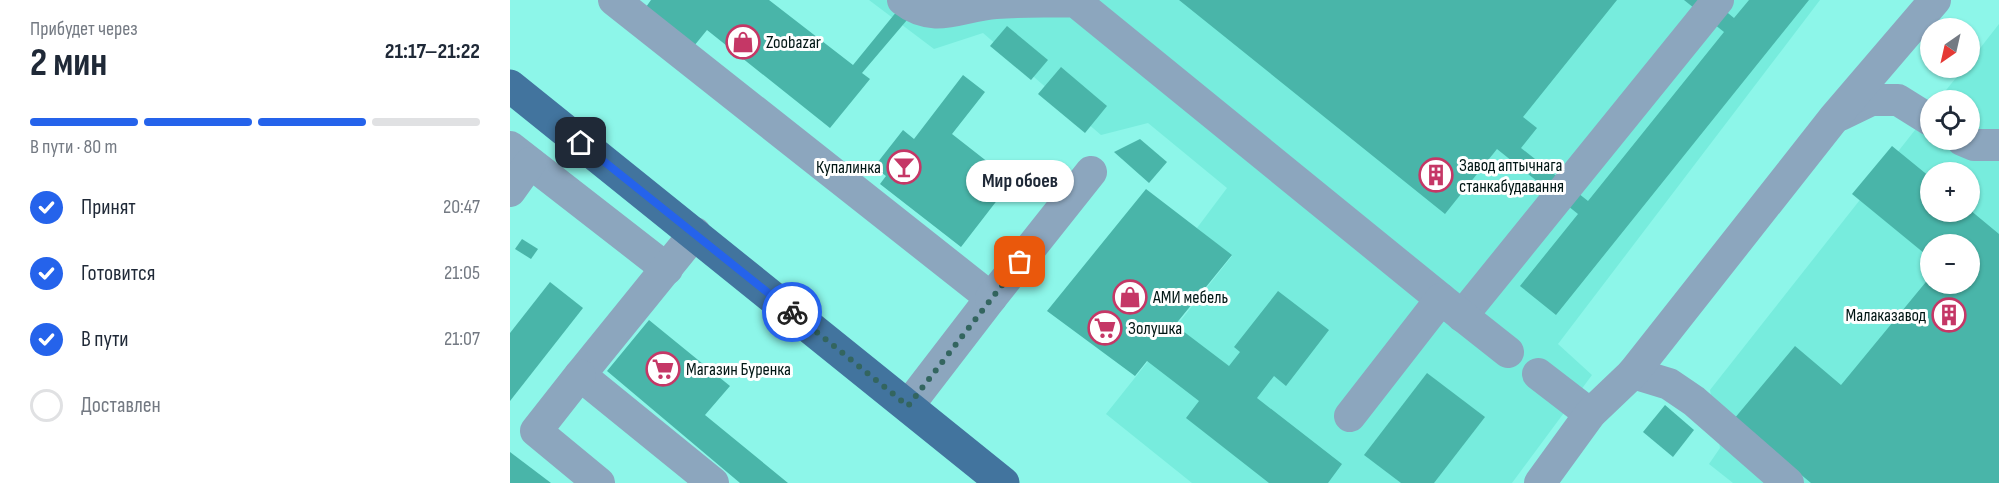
<!DOCTYPE html>
<html lang="ru">
<head>
<meta charset="utf-8">
<style>
  body { margin:0; font-family:"Sofia Sans Condensed",sans-serif; background:#f2f2f3; color:#1f2937; height:100vh; display:flex; flex-direction:column; font-size:22px; white-space:nowrap }
  * { box-sizing:border-box; margin:0 }
  p { font-size:20px; color:#747a83 }
  .icon { flex:none; width:33px; height:33px; fill:none; stroke:currentColor; stroke-width:2; stroke-linecap:round; stroke-linejoin:round }
  .map { position:relative; flex:1; overflow:hidden }
  .details { display:flex; flex-direction:column; background:#fff; width:510px }
  .details>* { flex:none }
  .needle { width:39px; rotate:214deg }
  .fabs { position:absolute; left:1410px; top:18px; display:grid; gap:12px }
  .fabs a { display:grid; place-items:center; width:60px; height:60px; border-radius:50%; background:#fff; box-shadow:0 2px 4px #0004; font-size:30px }
  .pin { position:absolute; display:grid; place-items:center; width:51px; height:51px; color:#fff; margin:-26px; border-radius:12px; box-shadow:0 3px 9px #0006 }
  .courier { position:absolute; display:grid; place-items:center; width:60px; height:60px; margin:-30px; border:4px solid #2563eb; border-radius:50%; background:#fff; color:#222; box-shadow:0 2px 8px #0007 }
  .bubble { position:absolute; height:42px; border-radius:21px; background:#fff; box-shadow:0 2px 4px #0004; font-size:20px; font-weight:700; line-height:42px; text-align:center }
  .summary em { font-style:normal; font-weight:700 }
  .summary div { display:flex; flex-direction:column-reverse }
  .summary { display:flex; align-items:center; justify-content:space-between; height:102px; padding:0 30px }
  h1 { font-size:39px; font-weight:700; line-height:45px }
  .bar { display:grid; grid-template-columns:repeat(4,1fr); gap:9px 6px; align-content:center; height:72px; padding:0 30px }
  .bar i { height:8px; border-radius:4px; background:#e0e1e3 }
  .bar .active { background:#2563eb }
  .bar p { grid-column:span 4 }
  ol { padding:0 30px; list-style:none }
  li { display:flex; align-items:center; gap:18px; height:66px }
  li p { margin-inline-start:auto }
  li .icon { padding:6px; border-radius:50%; background:#2563eb; color:#fff; stroke-width:4 }
  li:last-child { color:#747a83 }
  li i { width:33px; height:33px; border:3px solid #e0e1e3; border-radius:50% }
  main { display:flex; flex:1; min-height:0 }
  .map>svg:first-child { display:block }
  .built { fill:#77ecdd; fill-rule:evenodd }
  .building { fill:#49b5a9 }
  .lines { fill:none; stroke-linecap:round; stroke-linejoin:round }
  .minor { stroke:#8ca6be; stroke-width:32 }
  .major { stroke:#42749e; stroke-width:33 }
  .done { stroke:#33655f; stroke-width:6; stroke-dasharray:0 10.8 }
  .route { stroke:#2563eb; stroke-width:8 }
  .labels { text-anchor:middle; stroke-width:6; stroke-linejoin:round; paint-order:stroke }
  .poi-label { font-size:18px; fill:#021715; stroke:#fff; text-anchor:start }
</style>
</head>
<body>
<main>
<section class="details">
<div class="summary"><div><h1>2 мин</h1><p>Прибудет через</p></div><em>21:17–21:22</em></div>
<div class="bar"><i class="active"></i><i class="active"></i><i class="active"></i><i></i><p>В пути · 80 m</p></div>
<ol>
<li><svg class="icon" aria-label="check" viewBox="0 0 24 24"><path d="M5 12l5 5 9-10"/></svg>Принят<p>20:47</p></li>
<li><svg class="icon" aria-label="check" viewBox="0 0 24 24"><path d="M5 12l5 5 9-10"/></svg>Готовится<p>21:05</p></li>
<li><svg class="icon" aria-label="check" viewBox="0 0 24 24"><path d="M5 12l5 5 9-10"/></svg>В пути<p>21:07</p></li>
<li><i></i>Доставлен</li>
</ol>
</section>
<div class="map">
<svg width="1489" height="483" viewBox="0 0 1489 483">
  <rect width="100%" height="100%" fill="#8df6e9"/>
  <g class="built">
    <path d="M 359,0 L 1310,0 L 1048,344 L 1082,375 L 1002,483 L 682,483 L 596,414 L 722,256 L 687,228 L 717,188 L 638,123 L 591,135 L 473,33 L 424,49 Z"/>
    <path d="M 1489,24 L 1489,483 L 1223,483 L 1199,464 L 1210,448 L 1200,390 L 1420,111 L 1420,140 L 1460,140 L 1460,100 L 1428,100 L 1454,68 L 1460,68 L 1460,61 ZM 1420,172 L 1460,172 L 1460,212 L 1420,212 ZM 1420,244 L 1460,244 L 1460,284 L 1420,284 Z"/>
  </g>
  <g class="building">
    <path d="M 141,0 L 259,0 L 343,65 L 396,0 L 414,0 L 352,73 L 360,79 L 320,128 L 197,30 L 184,46 L 136,7 Z"/>
    <path d="M 669,0 L 1107,0 L 1013,117 L 1027,128 L 1011,148 L 1078,201 L 1214,32 L 1174,0 L 1202,0 L 1224,18 L 1239,0 L 1299,0 L 1046,315 L 1010,286 L 1068,214 L 987,149 L 935,214 Z"/>
    <path d="M 497,26 L 538,60 L 521,80 L 480,46 Z"/>
    <path d="M 551,67 L 597,106 L 575,133 L 528,94 Z"/>
    <path d="M 453,75 L 475,92 L 442,134 L 502,181 L 451,247 L 370,184 L 376,176 L 364,167 L 393,130 L 404,139 Z"/>
    <path d="M 630,139 L 657,162 L 639,183 L 604,152 Z"/>
    <path d="M 1382,146 L 1420,177 L 1420,212 L 1460,212 L 1460,210 L 1489,234 L 1489,483 L 1301,483 L 1224,419 L 1285,346 L 1331,385 L 1420,277 L 1420,284 L 1460,284 L 1460,244 L 1420,244 L 1420,258 L 1342,194 Z"/>
    <path d="M 636,189 L 722,255 L 665,325 L 719,366 L 730,352 L 724,347 L 768,291 L 819,330 L 776,386 L 764,376 L 747,398 L 832,464 L 818,483 L 759,483 L 676,418 L 689,401 L 637,361 L 625,376 L 537,311 Z"/>
    <path d="M 12,239 L 28,249 L 21,259 L 5,249 Z"/>
    <path d="M 40,282 L 73,308 L 0,401 L 0,333 Z"/>
    <path d="M 139,320 L 220,386 L 195,415 L 278,483 L 230,483 L 97,371 Z"/>
    <path d="M 917,373 L 975,417 L 924,483 L 891,483 L 854,455 Z"/>
    <path d="M 1155,405 L 1184,430 L 1163,457 L 1133,432 Z"/>
    <path d="M 0,452 L 41,483 L 0,483 Z"/>
  </g>
  <g class="lines">
    <g class="minor">
      <path d="M 104,0 L 481,298 L 398,406"/>
      <path d="M 393,0 C 425,25 452,5 486,3 C 513,1 539,2 565,1 L 931,299"/>
      <path d="M 1330,115 L 1361,100 L 1388,100 L 1420,120"/>
      <path d="M 1452,140 L 1464,145 L 1489,145"/>
      <path d="M 0,147 L 157,269"/>
      <path d="M 0,191 L 20,163"/>
      <path d="M 185,233 L 70,375 L 203,483"/>
      <path d="M 481,298 L 581,172"/>
      <path d="M 952,316 L 1208,0"/>
      <path d="M 1123,373 L 1159,384 L 1184,401 L 1278,483"/>
      <path d="M 1028,374 L 1080,414"/>
      <path d="M 70,375 L 26,431 L 89,483"/>
      <path d="M 840,416 L 931,299 L 998,352"/>
      <path d="M 1030,483 L 1080,414 L 1123,373 L 1324,118 L 1425,0"/>
    </g>
    <path class="major" d="M 0,86 L 493,483"/>
  </g>
  <g class="lines">
    <path class="done" d="M 282,312 L 398,406 L 510,262"/>
    <path class="route" d="M 71,143 L 282,312"/>
  </g>
  <defs>
    <g id="shop-ring" transform="scale(1.725)"><circle r="9.5" fill="#fff" stroke="#c53766" stroke-width="1.5"/><path d="M-5-2.5h2.3a2.7 3.5 0 0 1 5.4 0H5L5.5 6h-11ZM-1.5-2.5h3a1.5 2.3 0 0 0-3 0Z" fill="#c53766"/></g>
    <g id="bar-ring" transform="scale(1.725)"><circle r="9.5" fill="#fff" stroke="#c53766" stroke-width="1.5"/><path d="M-6-5H6L.8 .8V4.5H3.5V6h-7V4.5H-.8V.8Z" fill="#c53766"/></g>
    <g id="building-ring" transform="scale(1.725)"><circle r="9.5" fill="#fff" stroke="#c53766" stroke-width="1.5"/><path d="M-4-6H4V6H1V3H-1V6H-4ZM-2.5-4.3h1.7v1.8h-1.7ZM.8-4.3h1.7v1.8H.8ZM-2.5-1h1.7V.8h-1.7ZM.8-1h1.7V.8H.8Z" fill="#c53766"/></g>
    <g id="supermarket-ring" transform="scale(1.725)"><circle r="9.5" fill="#fff" stroke="#c53766" stroke-width="1.5"/><path d="M-6-5.5h2.5l.6 2H6L4.5 2H-2.5L-4.4-4H-6ZM-1.5 3.2a1.3 1.3 0 1 0 .1 0ZM3 3.2a1.3 1.3 0 1 0 .1 0Z" fill="#c53766"/></g>
  </defs>
  <g fill-rule="evenodd">
    <use href="#shop-ring" x="233" y="42"/>
    <use href="#bar-ring" x="394" y="167"/>
    <use href="#building-ring" x="926" y="175"/>
    <use href="#shop-ring" x="620" y="297"/>
    <use href="#building-ring" x="1439" y="315"/>
    <use href="#supermarket-ring" x="595" y="328"/>
    <use href="#supermarket-ring" x="153" y="369"/>
  </g>
  <g class="labels">
    <g class="poi-label">
      <text x="256" y="48">Zoobazar</text>
      <text x="949" y="171">Завод аптычнага<tspan x="949" dy="21">станкабудавання</tspan></text>
      <text x="371" y="173" text-anchor="end">Купалинка</text>
      <text x="643" y="303">АМИ мебель</text>
      <text x="1416" y="321" text-anchor="end">Малаказавод</text>
      <text x="618" y="334">Золушка</text>
      <text x="176" y="375">Магазин Буренка</text>
    </g>
  </g>
</svg>
<div class="fabs">
<a><svg class="needle" viewBox="-14 -14 28 28"><path d="M0-13l5 13h-10z" fill="#e53935"/><path d="M0 13l5-13h-10z" fill="#747a83"/></svg></a>
<a><svg class="icon" aria-label="locate" viewBox="0 0 24 24"><circle cx="12" cy="12" r="6"/><path d="M12 2v4M12 18v4M2 12h4M18 12h4"/></svg></a>
<a>+</a>
<a>−</a>
</div>
<div class="pin" style="left:510px;top:262px;background:#ea580c"><svg class="icon" aria-label="bag" viewBox="0 0 24 24"><path d="M5 8h14l-1 12H6zM9 8a3 3 0 0 1 6 0"/></svg></div>
<div class="pin" style="left:71px;top:143px;background:#1f2937"><svg class="icon" aria-label="home" viewBox="0 0 24 24"><path d="M3 11l9-7 9 7M6 9v11h12V9"/></svg></div>
<div class="courier" style="left:282px;top:312px"><svg class="icon" aria-label="bike" viewBox="0 0 24 24"><circle cx="6" cy="16" r="4"/><circle cx="18" cy="16" r="4"/><path d="M6 16l4-8h5l3 8M10 8l3 8H6M13 5h3"/></svg></div>
<div class="bubble" style="left:456px;top:160px;width:108px">Мир обоев</div>
</div>
</main>
</body>
</html>
